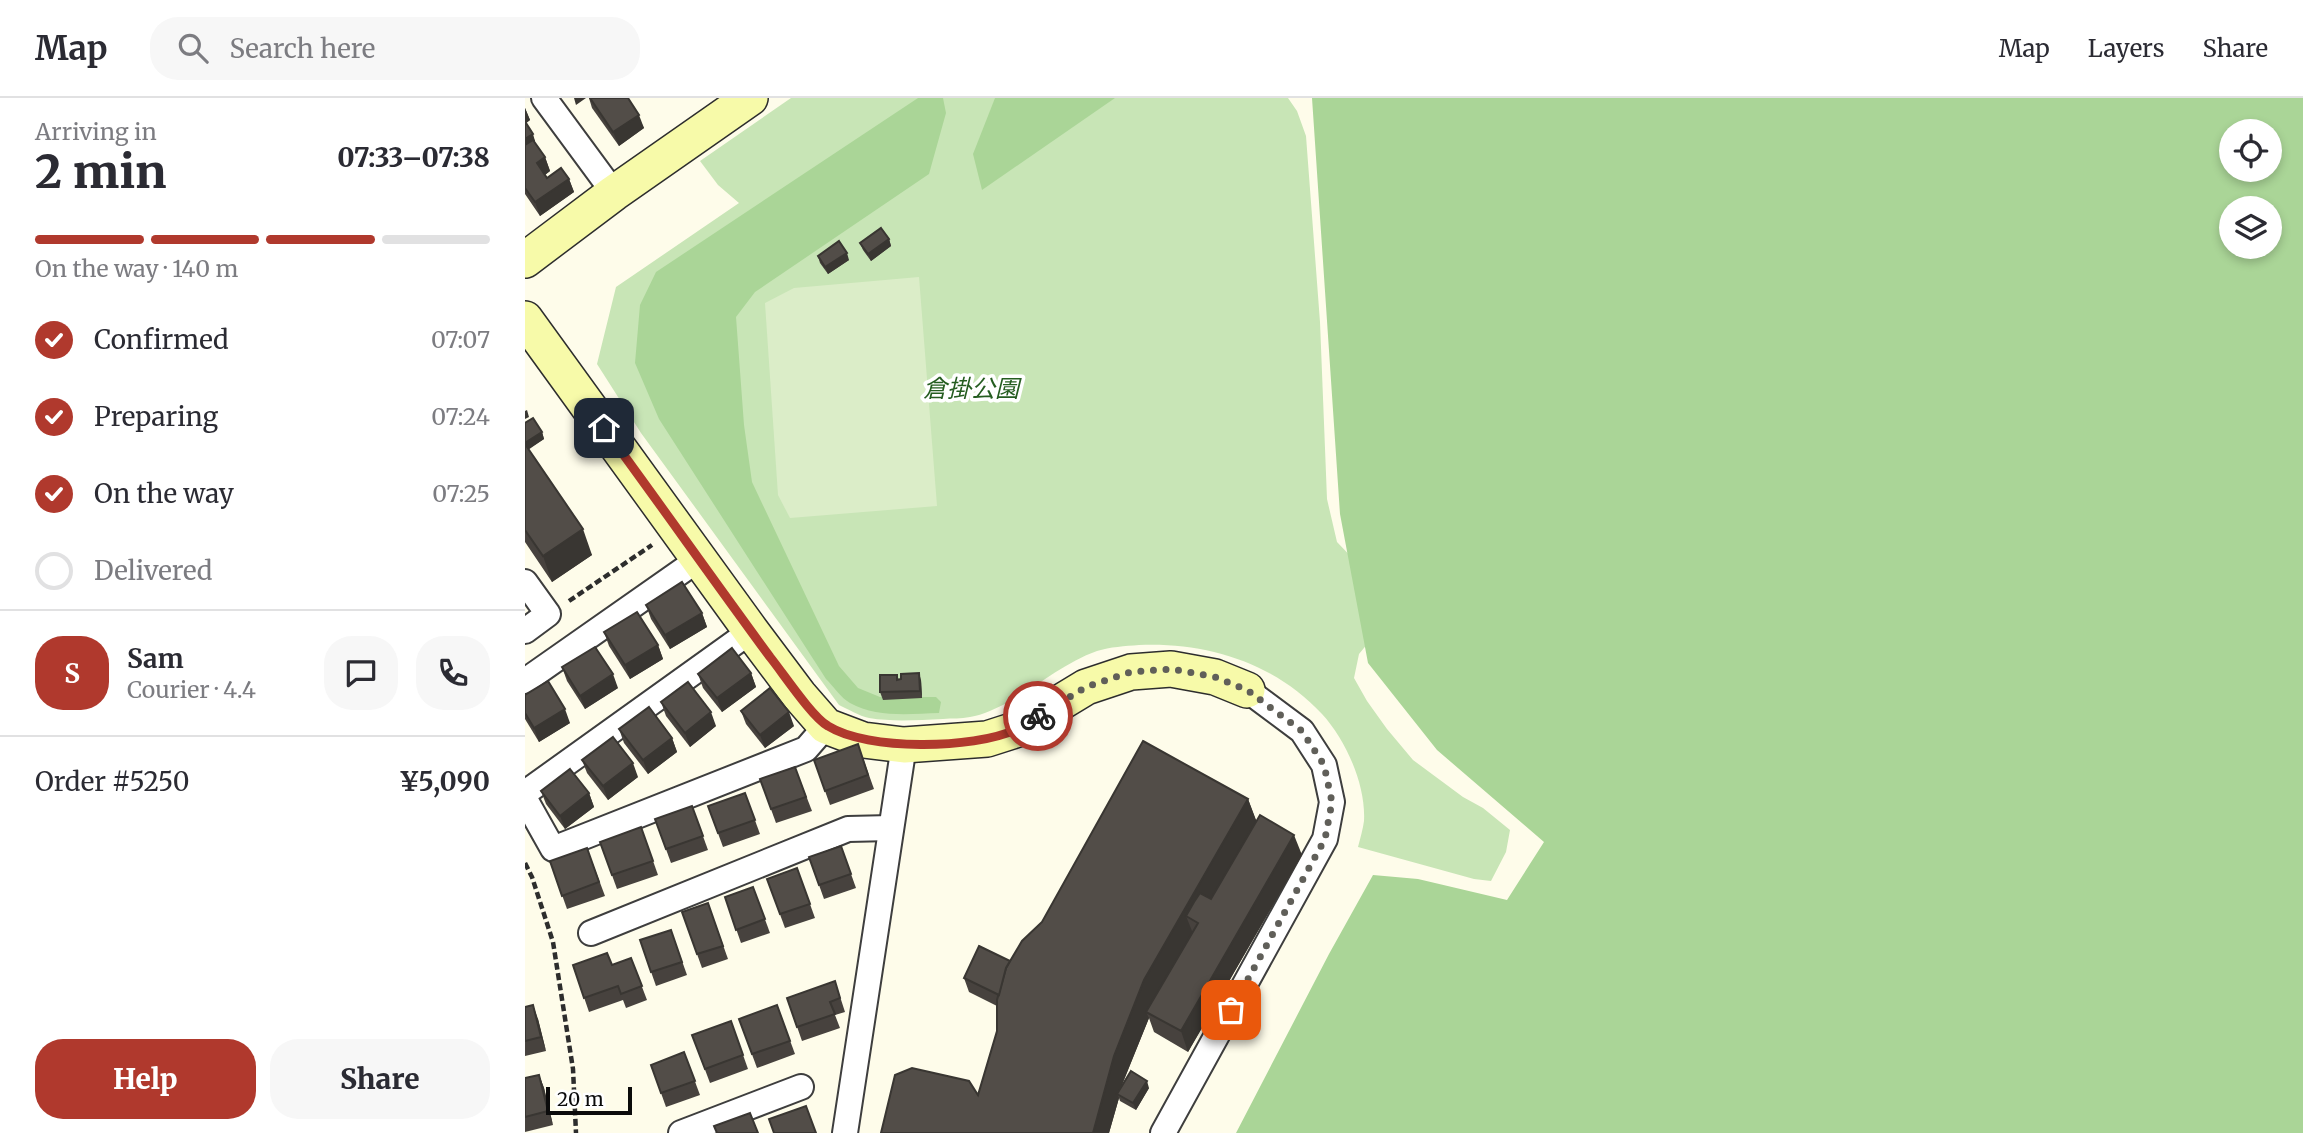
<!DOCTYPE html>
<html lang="en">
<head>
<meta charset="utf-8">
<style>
  body { margin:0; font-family:Merriweather,"Noto Sans JP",serif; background:#f7f7f7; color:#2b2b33; height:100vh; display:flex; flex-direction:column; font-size:26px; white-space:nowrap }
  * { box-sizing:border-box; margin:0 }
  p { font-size:23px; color:#7c7c81 }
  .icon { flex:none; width:38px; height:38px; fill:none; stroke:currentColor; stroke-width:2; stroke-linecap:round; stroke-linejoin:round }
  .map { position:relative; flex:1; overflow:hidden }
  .panel { display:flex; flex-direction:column; background:#fff; width:525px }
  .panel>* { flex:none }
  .fabs { position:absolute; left:1694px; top:21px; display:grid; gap:14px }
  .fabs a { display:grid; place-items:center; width:63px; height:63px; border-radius:50%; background:#fff; box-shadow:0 4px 10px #0003; font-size:35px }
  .scale { position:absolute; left:21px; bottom:18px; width:86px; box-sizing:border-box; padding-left:7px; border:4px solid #0b0b0b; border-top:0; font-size:19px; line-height:24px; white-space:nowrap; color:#0b0b0b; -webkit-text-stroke:5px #fff; paint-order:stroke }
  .pin { position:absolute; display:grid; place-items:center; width:60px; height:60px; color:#fff; margin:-30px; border-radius:14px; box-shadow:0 4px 10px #0006 }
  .courier { position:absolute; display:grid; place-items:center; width:70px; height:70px; margin:-35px; border:5px solid #b0392d; border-radius:50%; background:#fff; color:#222; box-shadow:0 2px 9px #0007 }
  .summary em { font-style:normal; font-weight:800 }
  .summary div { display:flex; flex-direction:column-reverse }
  .summary { display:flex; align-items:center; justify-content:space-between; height:119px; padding:0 35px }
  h1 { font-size:46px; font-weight:800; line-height:52px }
  .bar { display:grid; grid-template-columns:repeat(4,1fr); gap:10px 7px; align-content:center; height:84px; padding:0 35px }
  .bar i { height:9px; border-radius:5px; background:#e1e1e2 }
  .bar .active { background:#b0392d }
  .bar p { grid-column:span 4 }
  .line { display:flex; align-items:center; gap:18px; padding:0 35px; border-top:2px solid #e1e1e2 }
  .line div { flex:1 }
  .round { display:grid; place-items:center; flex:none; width:74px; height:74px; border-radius:28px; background:#f7f7f7 }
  ol { padding:0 35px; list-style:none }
  li { display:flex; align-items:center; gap:21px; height:77px }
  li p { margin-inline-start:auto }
  li .icon { padding:7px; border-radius:50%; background:#b0392d; color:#fff; stroke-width:4 }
  li:last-child { color:#7c7c81 }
  li i { width:38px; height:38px; border:4px solid #e1e1e2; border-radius:50% }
  .cta { display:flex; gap:14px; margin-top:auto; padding:14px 35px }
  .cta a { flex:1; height:80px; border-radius:28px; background:#b0392d; color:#fff; font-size:28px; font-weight:800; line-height:80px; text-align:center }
  .cta a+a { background:#f7f7f7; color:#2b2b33 }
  header { display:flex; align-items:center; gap:42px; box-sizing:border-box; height:98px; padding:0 35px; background:#fff; border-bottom:2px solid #e1e1e2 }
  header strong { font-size:33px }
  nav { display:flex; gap:38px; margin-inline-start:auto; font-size:24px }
  .search { width:490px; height:63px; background:#f7f7f7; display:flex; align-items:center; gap:18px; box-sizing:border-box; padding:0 24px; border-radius:28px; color:#7c7c81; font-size:26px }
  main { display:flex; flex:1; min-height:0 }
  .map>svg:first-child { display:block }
  .green { fill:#c8e5b6 }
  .forest { fill:#aad597; fill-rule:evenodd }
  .pitch { fill:#dbedc8 }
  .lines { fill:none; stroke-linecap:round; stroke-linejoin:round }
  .street-casing { stroke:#3e3e3e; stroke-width:28 }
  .secondary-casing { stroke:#2d2d2d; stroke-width:38 }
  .path { stroke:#2d2d2d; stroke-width:4.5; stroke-dasharray:7 3.5; stroke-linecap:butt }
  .street { stroke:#fff; stroke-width:24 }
  .secondary { stroke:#f7faa9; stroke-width:35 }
  .wall { fill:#47423e }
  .shaded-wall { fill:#393632 }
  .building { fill:#524d48; stroke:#393632; stroke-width:2 }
  .done { stroke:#605f59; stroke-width:7; stroke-dasharray:0 12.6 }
  .route { stroke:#b0392d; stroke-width:9 }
  .labels { text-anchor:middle; stroke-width:7; stroke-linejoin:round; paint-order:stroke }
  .park-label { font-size:24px; font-style:italic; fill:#255d20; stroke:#fff }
</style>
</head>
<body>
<header>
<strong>Map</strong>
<div class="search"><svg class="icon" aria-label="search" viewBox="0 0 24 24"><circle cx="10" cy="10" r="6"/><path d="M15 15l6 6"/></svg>Search here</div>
<nav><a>Map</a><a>Layers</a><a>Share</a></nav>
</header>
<main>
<section class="panel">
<div class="summary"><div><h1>2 min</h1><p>Arriving in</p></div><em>07:33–07:38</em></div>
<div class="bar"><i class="active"></i><i class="active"></i><i class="active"></i><i></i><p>On the way · 140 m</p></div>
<ol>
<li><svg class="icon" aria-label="check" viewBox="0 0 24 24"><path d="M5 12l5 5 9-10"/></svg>Confirmed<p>07:07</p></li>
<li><svg class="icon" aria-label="check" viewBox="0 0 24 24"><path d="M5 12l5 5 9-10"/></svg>Preparing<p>07:24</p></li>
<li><svg class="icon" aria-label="check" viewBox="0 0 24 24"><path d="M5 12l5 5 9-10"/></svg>On the way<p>07:25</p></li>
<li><i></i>Delivered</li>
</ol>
<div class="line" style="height:126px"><b class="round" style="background:#b0392d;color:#fff">S</b><div><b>Sam</b><p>Courier · 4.4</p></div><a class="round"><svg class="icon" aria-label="chat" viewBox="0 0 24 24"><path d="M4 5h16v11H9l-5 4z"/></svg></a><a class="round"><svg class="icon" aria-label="phone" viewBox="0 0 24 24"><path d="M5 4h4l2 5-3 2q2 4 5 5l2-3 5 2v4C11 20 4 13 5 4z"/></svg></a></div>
<div class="line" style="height:91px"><div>Order #5250</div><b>¥5,090</b></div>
<div class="cta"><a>Help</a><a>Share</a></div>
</section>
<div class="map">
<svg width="1778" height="1035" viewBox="0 0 1778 1035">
  <rect width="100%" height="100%" fill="#fefcea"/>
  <path class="green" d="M 266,0 L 763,0 L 772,13 L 781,38 L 795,224 L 802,401 L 812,444 L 857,491 L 853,533 L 834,556 L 829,580 L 842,603 L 862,631 L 888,662 L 938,699 L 958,710 L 985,732 L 981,754 L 966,783 L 949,781 L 833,749 C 835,741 838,731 839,723 C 841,687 821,642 797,616 C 750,565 682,544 614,547 C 600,548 585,549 572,553 C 540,564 513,588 484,604 C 472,610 458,617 445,619 C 436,621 427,620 418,621 C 393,622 368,624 344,620 C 334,618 323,611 314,607 L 116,335 L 72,266 L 91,189 L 214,105 L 193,87 L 175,63 Z"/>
  <g class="forest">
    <path d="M 393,0 L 418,0 L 421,15 L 404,76 L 230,194 L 211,219 L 219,327 L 227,384 L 314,568 L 333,590 L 355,599 L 411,599 L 416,604 L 414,615 C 385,616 351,620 325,605 C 316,600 308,588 301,581 L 134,321 L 110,265 L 115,207 L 131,174 Z"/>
    <path d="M 470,0 L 590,0 L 457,92 L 448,56 Z"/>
    <path d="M 787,0 L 1778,0 L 1778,1035 L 711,1035 L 804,856 L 848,777 L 893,781 L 982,802 L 1019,744 L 912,652 L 843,565 L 815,416 ZM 1745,33 L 1745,72 L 1706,72 L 1706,33 ZM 1745,110 L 1745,149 L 1706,149 L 1706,110 Z"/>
  </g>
  <path class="pitch" d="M 394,179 L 412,408 L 265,420 L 253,397 L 240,205 L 269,190 Z"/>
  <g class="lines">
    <g class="street-casing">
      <g id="street">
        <path d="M 19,0 L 89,95"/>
        <path d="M 0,484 L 23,516 L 0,533"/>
        <path d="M 0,583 L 174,461"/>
        <path d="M 0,695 L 226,533"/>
        <path d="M 0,701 L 28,751 L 281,651 L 301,628"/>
        <path d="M 66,835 L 323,731 L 366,730"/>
        <path d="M 156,1035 L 276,989"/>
        <path d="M 320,1035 L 379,647"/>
        <path d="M 638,1035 L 800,741 L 807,704 L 799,667 L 777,633 L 722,592"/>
      </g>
    </g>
    <g class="secondary-casing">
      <g id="secondary">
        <path d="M 0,162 L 89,95 L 225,0"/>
        <path d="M 0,221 L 226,533 L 274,597 L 301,628 L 338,642 L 379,647 L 462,641 L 490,632 L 561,589 L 606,574 L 646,571 L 690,579 L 722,592"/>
      </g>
    </g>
    <g class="path">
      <path d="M 44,503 L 127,447"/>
      <path d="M 0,765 L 7,779 L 28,844 L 48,971 L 51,1035"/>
    </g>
    <use href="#street" class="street"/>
    <use href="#secondary" class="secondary"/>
  </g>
  <g class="wall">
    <path d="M 64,0 L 103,0 L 119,30 L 94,48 L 67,10 Z"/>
    <path d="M 0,10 L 5,22 L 1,25 L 10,43 L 9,44 L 20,59 L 25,73 L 20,77 L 22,80 L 44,81 L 49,94 L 15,118 L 0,96 Z"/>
    <path d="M 364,141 L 366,148 L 346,163 L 338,152 L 335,145 Z"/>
    <path d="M 293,158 L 324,162 L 303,176 L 295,165 Z"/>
    <path d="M 0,325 L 17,334 L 19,341 L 3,351 L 67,457 L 27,484 L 0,444 Z"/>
    <path d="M 121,507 L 177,515 L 182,529 L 145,551 L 126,521 Z"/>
    <path d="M 79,534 L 133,547 L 138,561 L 105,581 L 84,548 Z"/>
    <path d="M 37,569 L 93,590 L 60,611 L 42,583 Z"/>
    <path d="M 226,575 L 231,589 L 197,614 L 178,590 L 173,576 Z"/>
    <path d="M 372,577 L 374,582 L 396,582 L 397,600 L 358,602 L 355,594 Z"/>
    <path d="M 0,597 L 45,625 L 14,644 L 0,621 Z"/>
    <path d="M 136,604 L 191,628 L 165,649 L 141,618 Z"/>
    <path d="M 216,613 L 269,628 L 240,650 L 221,626 Z"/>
    <path d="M 94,631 L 147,640 L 152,654 L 123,676 L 99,645 Z"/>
    <path d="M 333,646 L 349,691 L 305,707 L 289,662 Z"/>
    <path d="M 57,662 L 113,679 L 83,702 L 62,675 Z"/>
    <path d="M 270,669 L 287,713 L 251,725 L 235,681 Z"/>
    <path d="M 16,693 L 64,695 L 69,709 L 40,731 L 21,706 Z"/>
    <path d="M 220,695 L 235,736 L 198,749 L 183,708 Z"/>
    <path d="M 723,701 L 731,723 L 777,757 L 663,954 L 629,934 L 624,920 L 597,987 L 624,990 L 611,1012 L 595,1003 L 594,1000 L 584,1035 L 356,1035 L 453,997 L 472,933 L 472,908 L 444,894 L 439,880 L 485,863 Z"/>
    <path d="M 167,708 L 183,752 L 146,765 L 130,721 Z"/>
    <path d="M 116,729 L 133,777 L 92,791 L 75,744 Z"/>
    <path d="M 316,748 L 331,790 L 299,801 L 284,759 Z"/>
    <path d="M 62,750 L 80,798 L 42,811 L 25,763 Z"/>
    <path d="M 272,770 L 290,820 L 260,830 L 242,781 Z"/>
    <path d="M 228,789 L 245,835 L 216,845 L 200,799 Z"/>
    <path d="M 183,805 L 203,861 L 177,870 L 157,814 Z"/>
    <path d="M 146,832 L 162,877 L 131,888 L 115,842 Z"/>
    <path d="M 106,860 L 122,902 L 101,910 L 98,902 L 64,914 L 48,867 L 87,867 Z"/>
    <path d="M 310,883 L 320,914 L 310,917 L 315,930 L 277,943 L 262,900 Z"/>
    <path d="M 252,907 L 270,956 L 232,970 L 214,921 Z"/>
    <path d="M 0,909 L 13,921 L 21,953 L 0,958 Z"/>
    <path d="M 206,923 L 223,971 L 185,985 L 167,937 Z"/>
    <path d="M 159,954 L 175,997 L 141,1009 L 126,967 Z"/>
    <path d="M 14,977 L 19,990 L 28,1027 L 0,1034 L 0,980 Z"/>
  </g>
  <g class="shaded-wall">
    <path d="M 49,0 L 61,0 L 51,7 Z"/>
    <path d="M 0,10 L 5,22 L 0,26 Z"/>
    <path d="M 114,17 L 119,30 L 94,48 L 88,34 Z"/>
    <path d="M 8,36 L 10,43 L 0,50 L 0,41 Z"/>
    <path d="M 20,59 L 25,73 L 17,79 L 12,65 Z"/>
    <path d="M 44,81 L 49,94 L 15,118 L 10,104 Z"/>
    <path d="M 364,141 L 366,148 L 346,163 L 343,156 Z"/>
    <path d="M 322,155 L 324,162 L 303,176 L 300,169 Z"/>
    <path d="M 2,312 L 4,319 L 0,321 L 0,313 Z"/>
    <path d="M 17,334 L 19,341 L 0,354 L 0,345 Z"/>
    <path d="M 58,431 L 67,457 L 27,484 L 18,458 Z"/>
    <path d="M 177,515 L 182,529 L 145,551 L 140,537 Z"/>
    <path d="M 133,547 L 138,561 L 105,581 L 100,567 Z"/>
    <path d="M 226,575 L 231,589 L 197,614 L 192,600 Z"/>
    <path d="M 394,575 L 396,582 L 397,600 L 395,593 Z"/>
    <path d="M 88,576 L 93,590 L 60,611 L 55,598 Z"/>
    <path d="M 40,611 L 45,625 L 14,644 L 9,630 Z"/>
    <path d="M 186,614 L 191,628 L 165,649 L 160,635 Z"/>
    <path d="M 264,614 L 269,628 L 240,650 L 235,637 Z"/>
    <path d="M 147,640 L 152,654 L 123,676 L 118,662 Z"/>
    <path d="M 108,665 L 113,679 L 83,702 L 78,688 Z"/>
    <path d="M 64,695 L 69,709 L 40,731 L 35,718 Z"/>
    <path d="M 723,701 L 733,727 L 673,825 L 661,818 L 669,838 L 621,914 L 624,920 L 598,984 L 594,997 L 592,996 L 594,1000 L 584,1035 L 568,1035 L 589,958 L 619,882 Z"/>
    <path d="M 769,737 L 777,757 L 663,954 L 656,933 Z"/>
    <path d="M 8,907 L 13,921 L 21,953 L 16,939 Z"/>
    <path d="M 14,977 L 19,990 L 28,1027 L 23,1013 Z"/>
    <path d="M 622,983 L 624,990 L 611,1012 L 608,1005 Z"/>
  </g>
  <g class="building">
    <path d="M 65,0 L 103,0 L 114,17 L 88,34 Z"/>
    <path d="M 0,25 L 1,25 L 8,36 L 0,41 Z"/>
    <path d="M 8,42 L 20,59 L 12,65 L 22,80 L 36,70 L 44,81 L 10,104 L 0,90 L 0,47 Z"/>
    <path d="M 356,130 L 364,141 L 343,156 L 335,145 Z"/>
    <path d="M 314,143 L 322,155 L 300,169 L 293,158 Z"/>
    <path d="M 8,320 L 17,334 L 0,345 L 0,325 Z"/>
    <path d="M 0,346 L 58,431 L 18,458 L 0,432 Z"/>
    <path d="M 157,484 L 177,515 L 140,537 L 121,507 Z"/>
    <path d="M 112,514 L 133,547 L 100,567 L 79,534 Z"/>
    <path d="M 70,549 L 88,576 L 55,598 L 37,569 Z"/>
    <path d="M 207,550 L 226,575 L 192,600 L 173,576 Z"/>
    <path d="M 394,575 L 395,593 L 355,594 L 355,577 L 372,577 L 372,582 L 376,581 L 376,576 Z"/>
    <path d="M 23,583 L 40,611 L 9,630 L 0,615 L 0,597 Z"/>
    <path d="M 163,584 L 186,614 L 160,635 L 136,604 Z"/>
    <path d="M 245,590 L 264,614 L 235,637 L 216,613 Z"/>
    <path d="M 124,609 L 147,640 L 118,662 L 94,631 Z"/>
    <path d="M 88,639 L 108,665 L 78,688 L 57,662 Z"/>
    <path d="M 618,643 L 723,701 L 619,882 L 589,958 L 568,1035 L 356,1035 L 370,977 L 387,970 L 444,983 L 453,997 L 472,933 L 472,902 L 481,870 L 497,843 L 517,824 Z"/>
    <path d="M 333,646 L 343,677 L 300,693 L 289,662 Z"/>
    <path d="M 270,669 L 281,699 L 246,711 L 235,681 Z"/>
    <path d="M 45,671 L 64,695 L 35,718 L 16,693 Z"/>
    <path d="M 220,695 L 230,722 L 193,735 L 183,708 Z"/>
    <path d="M 167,708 L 178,738 L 141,751 L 130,721 Z"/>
    <path d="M 735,717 L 769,737 L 656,933 L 621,914 L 673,825 L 661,818 L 669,804 L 675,795 L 686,801 Z"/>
    <path d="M 116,729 L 128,763 L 87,777 L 75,744 Z"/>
    <path d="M 316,748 L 326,776 L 294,787 L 284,759 Z"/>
    <path d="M 62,750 L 74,784 L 37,798 L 25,763 Z"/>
    <path d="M 272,770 L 285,806 L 255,816 L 242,781 Z"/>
    <path d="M 228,789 L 240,821 L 211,832 L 200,799 Z"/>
    <path d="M 183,805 L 198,848 L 172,856 L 157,814 Z"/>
    <path d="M 146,832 L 157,864 L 126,874 L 115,842 Z"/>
    <path d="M 454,848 L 485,863 L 481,870 L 474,897 L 439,880 Z"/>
    <path d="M 82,855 L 87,867 L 106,860 L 117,888 L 96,896 L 93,888 L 59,900 L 48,867 Z"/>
    <path d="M 310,883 L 315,900 L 305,904 L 310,916 L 272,929 L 262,900 Z"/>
    <path d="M 8,907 L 16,939 L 0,943 L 0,909 Z"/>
    <path d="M 252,907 L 265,943 L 227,956 L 214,921 Z"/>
    <path d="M 206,923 L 218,957 L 180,971 L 167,937 Z"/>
    <path d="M 159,954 L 170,983 L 136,995 L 126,967 Z"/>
    <path d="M 606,973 L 622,983 L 608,1005 L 592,996 Z"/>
    <path d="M 14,977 L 23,1013 L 0,1019 L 0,980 Z"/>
    <path d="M 281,1008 L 291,1035 L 249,1035 L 244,1021 Z"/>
    <path d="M 225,1015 L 233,1035 L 192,1035 L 189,1028 Z"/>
  </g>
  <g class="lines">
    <path class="done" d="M 513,618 L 561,589 L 606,574 L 646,571 L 690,579 L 722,592 L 777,633 L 799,667 L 807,704 L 800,741 L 706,912"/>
    <path class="route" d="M 79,330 C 135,406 189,483 245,559 C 258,575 287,619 303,628 C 343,653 448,651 490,632 C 498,628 506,623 513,618"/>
  </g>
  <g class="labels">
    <g class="park-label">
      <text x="446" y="299">倉掛公園</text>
    </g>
  </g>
</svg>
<div class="fabs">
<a><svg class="icon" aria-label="locate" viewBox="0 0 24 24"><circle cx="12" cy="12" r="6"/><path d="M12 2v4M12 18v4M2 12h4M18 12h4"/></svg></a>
<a><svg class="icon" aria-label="layers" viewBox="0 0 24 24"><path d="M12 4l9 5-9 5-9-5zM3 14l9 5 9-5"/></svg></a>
</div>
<div class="scale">20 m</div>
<div class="pin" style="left:706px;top:912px;background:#ea580c"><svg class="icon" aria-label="bag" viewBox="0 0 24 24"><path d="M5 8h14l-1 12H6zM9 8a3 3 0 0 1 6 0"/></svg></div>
<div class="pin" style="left:79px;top:330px;background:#1f2937"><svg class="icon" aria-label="home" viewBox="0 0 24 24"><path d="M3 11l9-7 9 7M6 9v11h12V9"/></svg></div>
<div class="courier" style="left:513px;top:618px"><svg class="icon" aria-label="bike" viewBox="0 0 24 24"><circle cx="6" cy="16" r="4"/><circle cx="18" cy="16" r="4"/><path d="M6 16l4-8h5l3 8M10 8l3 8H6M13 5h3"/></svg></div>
</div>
</main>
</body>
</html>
